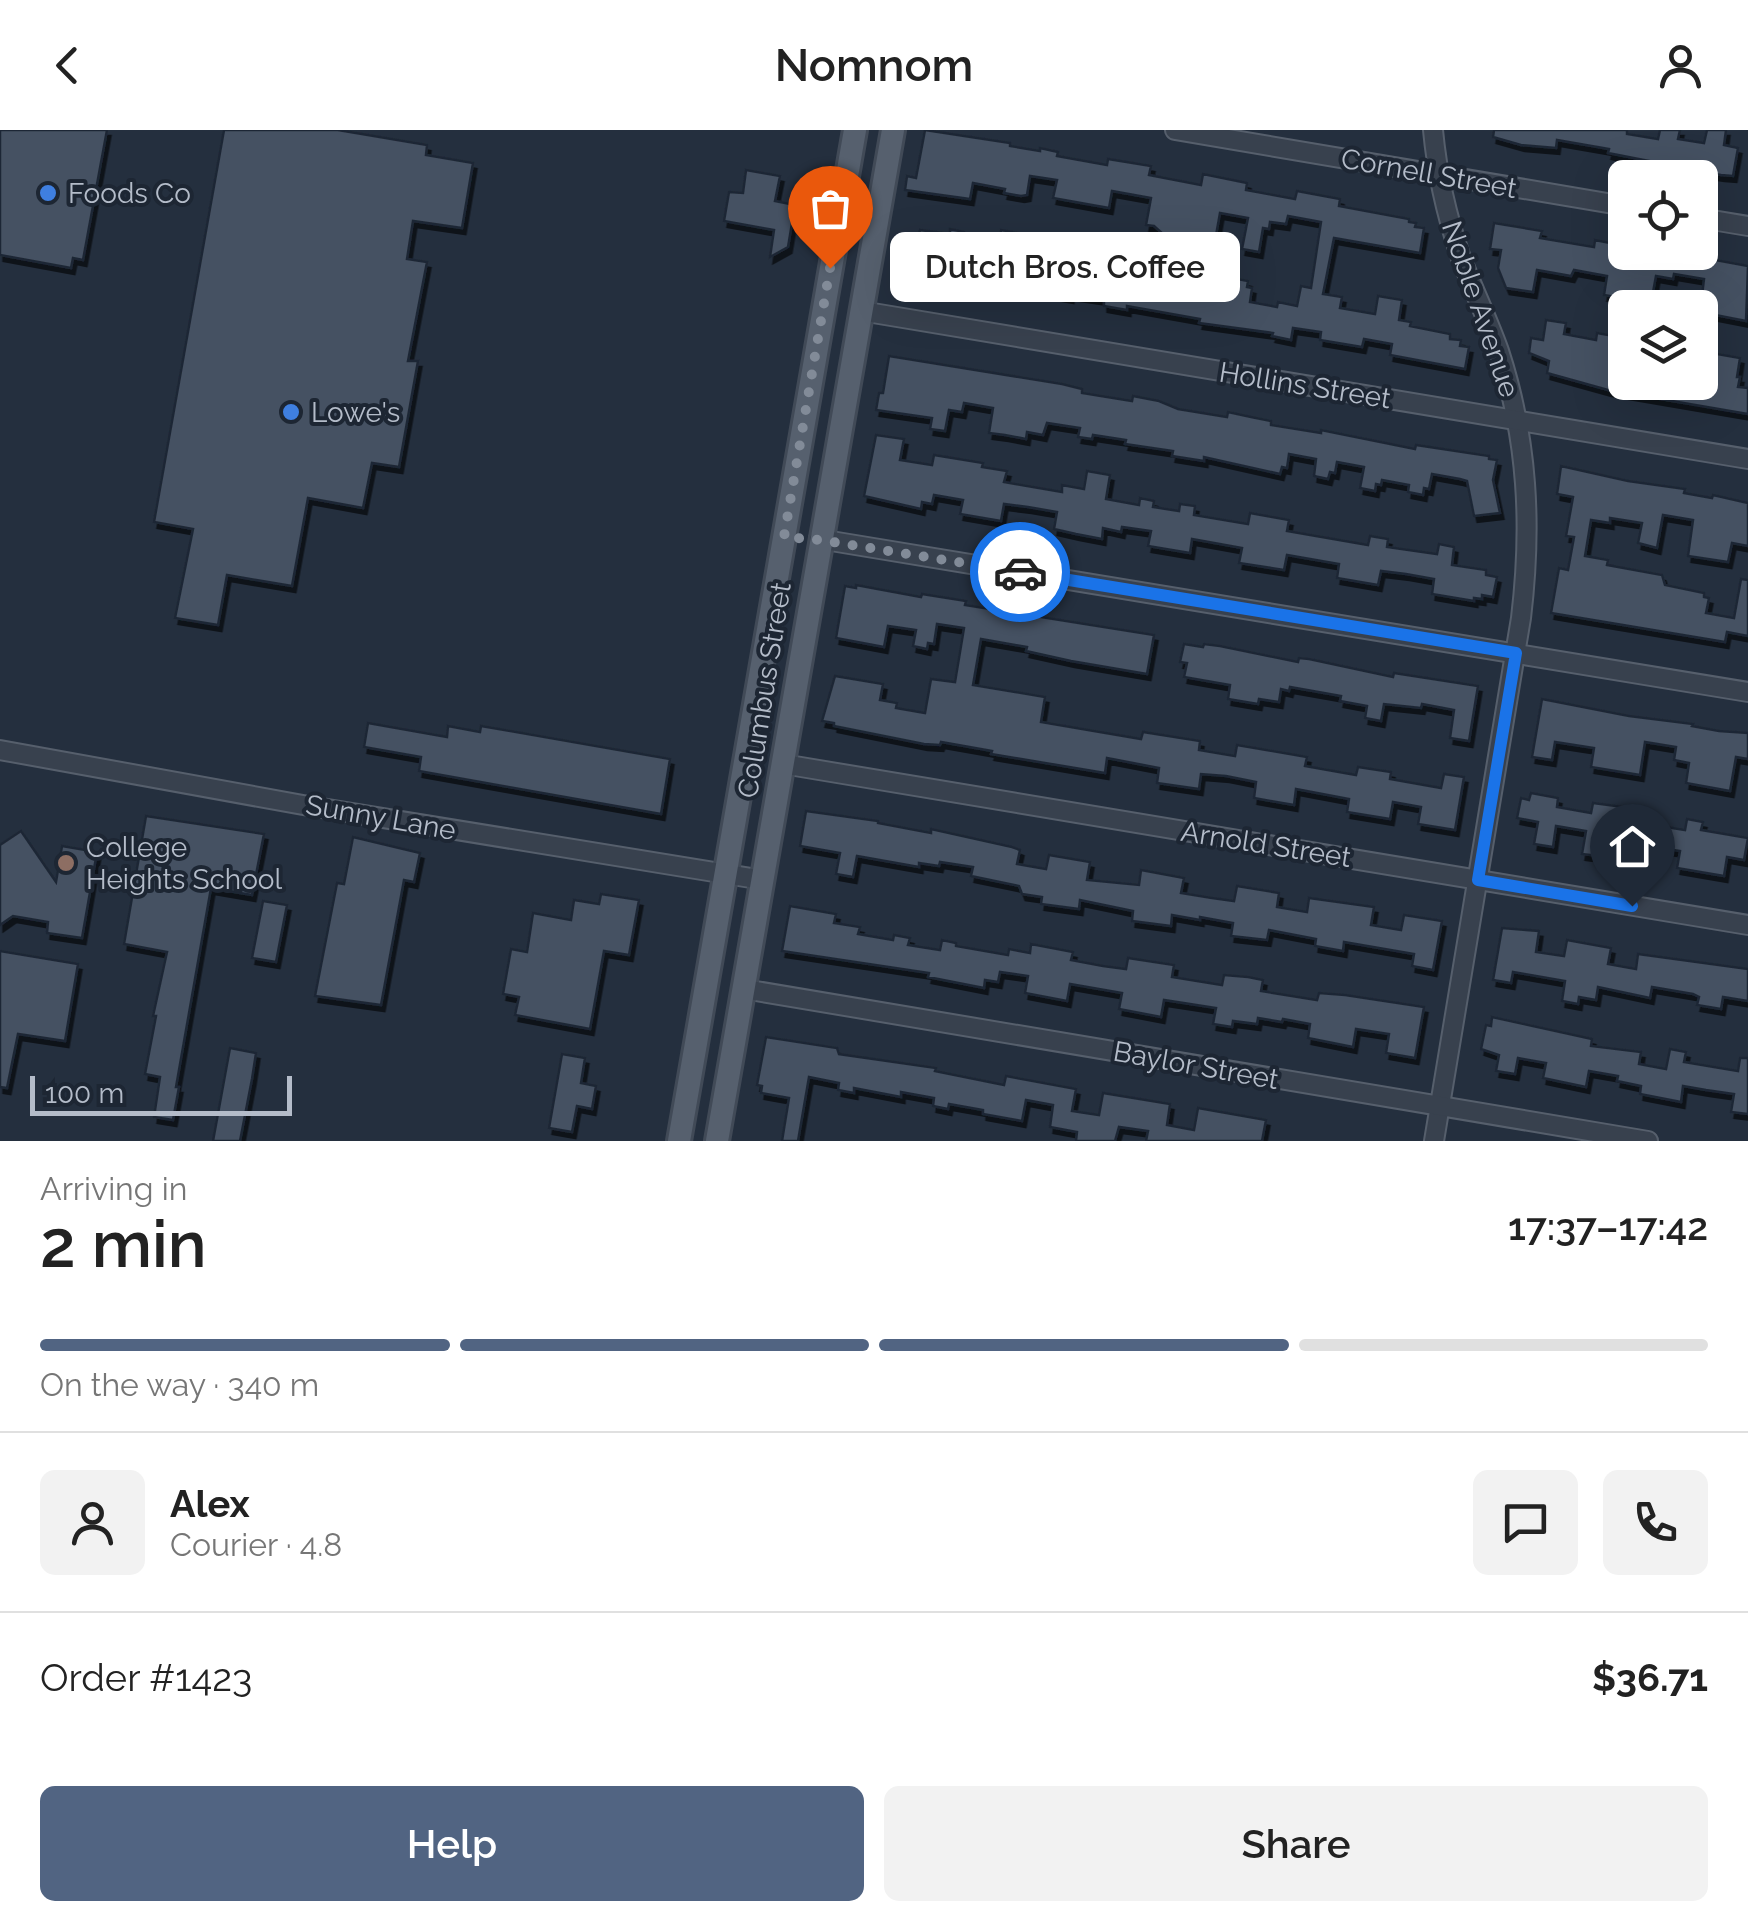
<!DOCTYPE html>
<html lang="en">
<head>
<meta charset="utf-8">
<style>
  body { margin:0; font-family:Raleway,sans-serif; background:#f2f2f2; color:#222; height:100vh; display:flex; flex-direction:column; font-size:38px; white-space:nowrap }
  * { box-sizing:border-box; margin:0 }
  p { font-size:32px; color:#767676 }
  .icon { flex:none; width:55px; height:55px; fill:none; stroke:currentColor; stroke-width:2; stroke-linecap:round; stroke-linejoin:round }
  .map { position:relative; height:1011px; overflow:hidden }
  .details { display:flex; flex-direction:column; background:#fff; flex:1 }
  .details>* { flex:none }
  .controls { position:absolute; left:1608px; top:30px; display:grid; gap:20px }
  .controls a { display:grid; place-items:center; width:110px; height:110px; border-radius:15px; background:#fff; box-shadow:0 10px 40px #0002; font-size:50px }
  .scale { position:absolute; left:30px; bottom:25px; width:262px; box-sizing:border-box; padding-left:10px; border:5px solid #b4bcc9; border-top:0; font-size:28px; line-height:35px; white-space:nowrap; color:#b4bcc9; -webkit-text-stroke:8px #1d2633; paint-order:stroke }
  .pin { position:absolute; display:grid; place-items:center; width:85px; height:85px; color:#fff; margin:-102px -42px; border-radius:50% 50% 50% 0; rotate:-45deg; box-shadow:0 0 10px #0007 }
  .pin .icon { rotate:45deg }
  .courier { position:absolute; display:grid; place-items:center; width:100px; height:100px; margin:-50px; border:8px solid #1a73e8; border-radius:50%; background:#fff; color:#222; box-shadow:0 2px 12px #0007 }
  .bubble { position:absolute; height:70px; border-radius:15px; background:#fff; box-shadow:0 10px 40px #0002; font-size:32px; font-weight:600; line-height:70px; text-align:center }
  .summary em { font-style:normal; font-weight:600 }
  .summary div { display:flex; flex-direction:column-reverse }
  .summary { display:flex; align-items:center; justify-content:space-between; height:170px; padding:0 40px }
  h1 { font-size:65px; font-weight:600; line-height:75px }
  .bar { display:grid; grid-template-columns:repeat(4,1fr); gap:15px 10px; align-content:center; height:120px; padding:0 40px }
  .bar i { height:12px; border-radius:8px; background:#e0e0e0 }
  .bar .on { background:#516482 }
  .bar p { grid-column:span 4 }
  .line { display:flex; align-items:center; gap:25px; padding:0 40px; border-top:2px solid #e0e0e0 }
  .line div { flex:1 }
  .round { display:grid; place-items:center; flex:none; width:105px; height:105px; border-radius:15px; background:#f2f2f2 }
  .cta { display:flex; gap:20px; margin-top:auto; padding:20px 40px }
  .cta a { flex:1; height:115px; border-radius:15px; background:#516482; color:#fff; font-size:40px; font-weight:600; line-height:115px; text-align:center }
  .cta a+a { background:#f2f2f2; color:#222 }
  header { display:flex; justify-content:space-between; align-items:center; height:130px; padding:0 40px; background:#fff; font-size:45px; font-weight:600 }
  .map>svg:first-child { display:block }
  .building { fill:#455162; stroke:#1f2835; stroke-width:2.5; filter:url(#shadow) }
  .lines { fill:none; stroke-linecap:round; stroke-linejoin:round }
  .minor-casing { stroke:#565f6c; stroke-width:22 }
  .major-casing { stroke:#414a57; stroke-width:28 }
  .minor { stroke:#38414e; stroke-width:18 }
  .major { stroke:#56606e; stroke-width:22 }
  .done { stroke:#828b98; stroke-width:10; stroke-dasharray:0 18 }
  .route { stroke:#1a73e8; stroke-width:12 }
  .shop-dot { fill:#3f7fe0; stroke:#1d2633; stroke-width:4 }
  .education-dot { fill:#8d6e63; stroke:#1d2633; stroke-width:4 }
  .labels { text-anchor:middle; stroke-width:8; stroke-linejoin:round; paint-order:stroke }
  .street-label { font-size:28px; fill:#b4bcc9; stroke:#1d2633 }
  .poi-label { font-size:28px; fill:#b4bcc9; stroke:#1d2633; text-anchor:start }
</style>
</head>
<body>
<header><svg class="icon" aria-label="back" viewBox="0 0 24 24"><path d="M15 5l-7 7 7 7"/></svg>Nomnom<svg class="icon" aria-label="person" viewBox="0 0 24 24"><circle cx="12" cy="8" r="4"/><path d="M4 21q1-7 8-7t8 7"/></svg></header>
<div class="map">
<svg width="1748" height="1011" viewBox="0 0 1748 1011">
  <defs>
    <filter id="shadow"><feDropShadow dx="3.5" dy="6" stdDeviation="0" flood-color="#0009"/></filter>
  </defs>
  <rect width="100%" height="100%" fill="#242f3e"/>
  <g class="building">
    <path d="M 0,0 L 107,0 L 83,130 L 73,128 L 71,138 L 0,125 Z"/>
    <path d="M 224,0 L 338,0 L 427,15 L 426,25 L 473,33 L 462,98 L 413,91 L 407,129 L 427,132 L 408,231 L 418,231 L 399,337 L 372,333 L 363,378 L 308,368 L 292,456 L 227,445 L 218,495 L 175,488 L 193,399 L 154,392 Z"/>
    <path d="M 925,0 L 1010,13 L 1010,16 L 1040,21 L 1040,18 L 1058,22 L 1057,26 L 1107,35 L 1108,29 L 1151,36 L 1149,45 L 1201,55 L 1203,44 L 1247,53 L 1246,60 L 1295,69 L 1297,61 L 1340,69 L 1339,76 L 1409,89 L 1409,92 L 1416,93 L 1415,97 L 1424,98 L 1420,123 L 1334,108 L 1323,164 L 1342,167 L 1340,178 L 1375,184 L 1378,166 L 1402,170 L 1399,190 L 1411,192 L 1410,196 L 1450,204 L 1450,209 L 1461,210 L 1460,216 L 1469,217 L 1465,239 L 1390,225 L 1392,214 L 1364,209 L 1362,217 L 1320,210 L 1321,202 L 1293,198 L 1291,210 L 1272,206 L 1273,203 L 1199,193 L 1200,189 L 1127,176 L 1127,180 L 1104,176 L 1104,169 L 1070,164 L 1070,167 L 919,141 L 912,137 L 913,134 L 901,132 L 905,113 L 916,115 L 920,100 L 950,104 L 950,99 L 964,102 L 964,106 L 999,112 L 1001,100 L 1017,103 L 1016,109 L 1059,117 L 1058,124 L 1064,125 L 1061,139 L 1092,145 L 1096,117 L 1111,119 L 1114,127 L 1155,134 L 1151,155 L 1186,161 L 1191,134 L 1219,139 L 1220,134 L 1234,137 L 1232,148 L 1248,151 L 1247,157 L 1252,158 L 1250,172 L 1277,177 L 1278,172 L 1297,176 L 1301,156 L 1311,158 L 1321,92 L 1288,86 L 1286,94 L 1270,92 L 1269,99 L 1263,98 L 1259,122 L 1242,119 L 1248,88 L 1220,83 L 1215,111 L 1164,105 L 1154,96 L 1146,95 L 1151,68 L 1112,61 L 1109,78 L 1053,68 L 1057,50 L 1030,46 L 1027,65 L 1021,66 L 1004,63 L 1005,59 L 973,53 L 970,69 L 905,60 L 907,46 L 916,48 Z"/>
    <path d="M 1494,0 L 1627,0 L 1627,4 L 1658,9 L 1660,0 L 1680,0 L 1678,9 L 1704,13 L 1707,0 L 1726,0 L 1724,15 L 1738,18 L 1733,46 L 1721,45 L 1661,36 L 1662,34 L 1654,32 L 1608,23 L 1609,19 L 1557,10 L 1556,18 L 1521,15 L 1493,7 Z"/>
    <path d="M 746,40 L 780,46 L 775,71 L 795,75 L 788,117 L 770,127 L 774,100 L 724,91 L 729,62 L 743,63 Z"/>
    <path d="M 1494,93 L 1542,101 L 1540,108 L 1594,117 L 1595,110 L 1625,116 L 1625,122 L 1672,122 L 1748,136 L 1746,191 L 1700,182 L 1704,149 L 1674,144 L 1673,149 L 1656,146 L 1651,173 L 1604,165 L 1607,146 L 1574,140 L 1571,146 L 1537,140 L 1533,162 L 1506,158 L 1498,138 L 1501,120 L 1490,119 Z"/>
    <path d="M 1546,190 L 1566,193 L 1564,204 L 1596,210 L 1597,203 L 1625,208 L 1625,252 L 1700,252 L 1700,221 L 1740,228 L 1737,247 L 1740,247 L 1738,257 L 1748,258 L 1748,284 L 1608,260 L 1547,243 L 1549,231 L 1529,223 L 1531,208 L 1543,210 Z"/>
    <path d="M 889,226 L 1062,254 L 1082,259 L 1082,263 L 1132,271 L 1133,266 L 1159,271 L 1178,279 L 1227,287 L 1228,282 L 1251,287 L 1271,291 L 1271,295 L 1321,303 L 1321,300 L 1415,319 L 1416,315 L 1489,326 L 1489,329 L 1497,330 L 1493,350 L 1500,383 L 1474,386 L 1467,351 L 1460,349 L 1432,344 L 1429,359 L 1424,358 L 1423,365 L 1408,362 L 1409,355 L 1382,350 L 1381,355 L 1376,354 L 1375,361 L 1360,358 L 1364,337 L 1337,332 L 1335,343 L 1330,342 L 1328,349 L 1314,346 L 1316,329 L 1289,324 L 1287,338 L 1282,337 L 1280,344 L 1204,327 L 1204,331 L 1172,326 L 1173,321 L 1125,314 L 1126,310 L 1093,305 L 1092,309 L 1078,307 L 1080,298 L 1047,293 L 1043,305 L 1027,302 L 1026,309 L 1005,305 L 989,303 L 993,278 L 964,273 L 962,282 L 949,280 L 945,301 L 930,299 L 932,288 L 876,280 L 879,263 L 883,263 Z"/>
    <path d="M 876,305 L 904,309 L 900,330 L 932,335 L 934,325 L 983,333 L 982,337 L 1007,341 L 1004,352 L 1062,362 L 1062,355 L 1084,359 L 1087,341 L 1110,345 L 1106,369 L 1139,375 L 1140,368 L 1154,371 L 1153,377 L 1179,381 L 1180,374 L 1195,376 L 1194,385 L 1248,394 L 1250,383 L 1289,390 L 1287,401 L 1368,415 L 1370,406 L 1388,409 L 1387,417 L 1437,424 L 1439,414 L 1454,417 L 1452,435 L 1486,440 L 1486,445 L 1497,447 L 1493,467 L 1482,465 L 1482,469 L 1474,468 L 1474,471 L 1432,464 L 1434,449 L 1406,444 L 1381,441 L 1378,455 L 1337,448 L 1339,434 L 1287,425 L 1284,440 L 1239,433 L 1242,418 L 1192,409 L 1190,423 L 1148,416 L 1151,401 L 1122,397 L 1121,402 L 1103,398 L 1102,409 L 1076,404 L 1054,399 L 1057,382 L 1028,377 L 1004,374 L 1001,391 L 960,384 L 963,370 L 934,365 L 932,374 L 922,372 L 921,379 L 864,366 Z"/>
    <path d="M 1561,336 L 1628,351 L 1685,359 L 1684,363 L 1712,368 L 1713,365 L 1748,373 L 1748,416 L 1732,413 L 1728,432 L 1688,426 L 1693,390 L 1663,385 L 1657,418 L 1638,413 L 1642,393 L 1610,388 L 1610,393 L 1591,390 L 1585,426 L 1608,430 L 1607,435 L 1662,445 L 1665,455 L 1704,463 L 1704,467 L 1709,468 L 1706,483 L 1734,488 L 1741,449 L 1748,450 L 1748,506 L 1727,502 L 1725,512 L 1551,483 L 1559,438 L 1568,440 L 1574,407 L 1566,406 L 1573,367 L 1557,364 Z"/>
    <path d="M 856,455 L 921,467 L 922,464 L 966,471 L 965,475 L 1154,505 L 1147,544 L 1071,531 L 1026,521 L 1027,517 L 981,509 L 973,555 L 1045,567 L 1041,592 L 1141,609 L 1143,602 L 1200,611 L 1199,620 L 1235,626 L 1237,615 L 1307,627 L 1305,636 L 1356,645 L 1358,637 L 1391,642 L 1390,649 L 1441,658 L 1444,644 L 1464,647 L 1455,700 L 1418,694 L 1421,677 L 1393,672 L 1390,689 L 1347,682 L 1349,669 L 1296,659 L 1294,675 L 1254,668 L 1256,652 L 1226,646 L 1201,644 L 1199,659 L 1157,653 L 1159,638 L 1107,628 L 1105,643 L 991,624 L 992,621 L 941,612 L 940,615 L 924,614 L 834,596 L 834,593 L 822,591 L 835,546 L 883,554 L 880,570 L 897,573 L 896,578 L 925,583 L 931,549 L 955,552 L 964,498 L 937,494 L 934,514 L 928,513 L 927,519 L 913,516 L 916,500 L 888,496 L 884,517 L 836,508 L 845,456 L 856,458 Z"/>
    <path d="M 1184,514 L 1203,517 L 1204,514 L 1220,516 L 1298,532 L 1299,528 L 1309,529 L 1393,547 L 1394,543 L 1478,556 L 1469,611 L 1450,608 L 1454,580 L 1422,574 L 1421,578 L 1384,574 L 1381,591 L 1365,588 L 1367,576 L 1340,571 L 1341,566 L 1290,557 L 1289,561 L 1281,559 L 1279,572 L 1259,569 L 1258,574 L 1228,569 L 1230,555 L 1184,547 L 1187,533 L 1180,532 Z"/>
    <path d="M 1542,569 L 1629,586 L 1693,594 L 1692,596 L 1719,601 L 1748,603 L 1748,629 L 1736,627 L 1730,661 L 1686,653 L 1689,633 L 1674,630 L 1676,617 L 1645,612 L 1640,645 L 1591,637 L 1594,618 L 1555,612 L 1552,630 L 1532,627 Z"/>
    <path d="M 368,593 L 447,607 L 448,596 L 480,602 L 481,596 L 670,629 L 661,684 L 419,641 L 421,627 L 364,617 Z"/>
    <path d="M 1531,663 L 1558,668 L 1557,677 L 1591,683 L 1593,673 L 1631,678 L 1629,691 L 1685,700 L 1687,689 L 1703,692 L 1701,700 L 1748,708 L 1744,730 L 1727,727 L 1724,746 L 1677,738 L 1680,721 L 1649,716 L 1625,714 L 1623,729 L 1582,724 L 1586,701 L 1556,696 L 1553,717 L 1534,714 L 1538,692 L 1517,688 L 1521,668 L 1529,670 Z"/>
    <path d="M 806,681 L 878,691 L 878,693 L 931,703 L 931,699 L 1012,717 L 1020,720 L 1017,734 L 1046,739 L 1049,725 L 1090,732 L 1087,750 L 1139,755 L 1141,740 L 1184,748 L 1181,763 L 1212,768 L 1234,771 L 1237,756 L 1279,763 L 1277,777 L 1307,782 L 1309,768 L 1374,777 L 1371,795 L 1401,800 L 1404,785 L 1442,791 L 1433,840 L 1412,836 L 1414,824 L 1344,812 L 1343,821 L 1315,816 L 1316,809 L 1269,800 L 1267,810 L 1231,806 L 1233,793 L 1200,787 L 1200,790 L 1172,785 L 1171,796 L 1132,791 L 1133,781 L 1080,770 L 1079,779 L 1041,774 L 1042,767 L 1022,764 L 1019,756 L 971,746 L 973,737 L 940,732 L 939,736 L 919,733 L 919,737 L 857,726 L 853,747 L 836,744 L 840,723 L 800,716 Z"/>
    <path d="M 146,686 L 264,704 L 252,765 L 211,758 L 176,957 L 179,957 L 173,990 L 154,987 L 160,947 L 145,944 L 156,886 L 153,886 L 167,822 L 124,814 Z"/>
    <path d="M 21,701 L 56,752 L 62,716 L 97,722 L 82,808 L 47,803 L 48,792 L 13,786 L 0,795 L 0,715 Z"/>
    <path d="M 353,707 L 420,723 L 414,752 L 404,750 L 381,875 L 315,866 L 337,753 L 344,754 Z"/>
    <path d="M 601,764 L 639,770 L 629,825 L 604,821 L 590,899 L 515,885 L 519,867 L 503,864 L 511,819 L 527,822 L 533,783 L 571,790 L 574,770 L 599,774 Z"/>
    <path d="M 263,771 L 287,775 L 276,832 L 252,828 Z"/>
    <path d="M 790,776 L 836,784 L 834,793 L 860,797 L 858,804 L 893,810 L 894,805 L 910,808 L 908,815 L 940,820 L 942,810 L 956,813 L 956,816 L 1008,825 L 1009,819 L 1030,823 L 1031,814 L 1073,822 L 1071,830 L 1103,836 L 1126,839 L 1128,828 L 1174,835 L 1172,847 L 1222,855 L 1224,845 L 1248,847 L 1263,850 L 1261,861 L 1317,870 L 1319,863 L 1345,865 L 1424,877 L 1415,928 L 1386,923 L 1389,904 L 1356,899 L 1353,917 L 1308,908 L 1310,894 L 1283,889 L 1282,892 L 1258,888 L 1257,894 L 1233,891 L 1232,897 L 1213,894 L 1216,878 L 1164,870 L 1161,887 L 1119,879 L 1122,863 L 1099,859 L 1070,854 L 1067,871 L 1025,863 L 1028,846 L 1000,842 L 998,852 L 985,850 L 984,858 L 928,847 L 929,843 L 782,821 Z"/>
    <path d="M 1502,798 L 1539,801 L 1536,822 L 1564,826 L 1567,810 L 1611,818 L 1608,834 L 1636,839 L 1638,824 L 1748,839 L 1748,871 L 1723,867 L 1721,879 L 1697,875 L 1699,867 L 1693,864 L 1652,857 L 1650,868 L 1598,857 L 1596,870 L 1579,867 L 1578,874 L 1562,871 L 1565,851 L 1513,842 L 1511,853 L 1493,850 Z"/>
    <path d="M 0,821 L 78,834 L 65,911 L 18,904 L 7,958 L 0,957 Z"/>
    <path d="M 1492,887 L 1592,909 L 1591,916 L 1641,922 L 1639,934 L 1666,939 L 1670,919 L 1686,922 L 1684,932 L 1738,941 L 1740,928 L 1748,928 L 1748,984 L 1731,982 L 1734,964 L 1706,960 L 1683,956 L 1681,972 L 1640,964 L 1641,956 L 1617,951 L 1618,946 L 1589,941 L 1586,957 L 1543,948 L 1546,933 L 1518,928 L 1515,944 L 1496,941 L 1499,925 L 1481,919 L 1486,895 L 1491,896 Z"/>
    <path d="M 766,907 L 837,918 L 839,924 L 936,938 L 935,941 L 1004,955 L 1006,946 L 1076,959 L 1072,981 L 1099,985 L 1103,963 L 1170,974 L 1167,995 L 1194,1000 L 1198,978 L 1266,990 L 1262,1011 L 1146,1011 L 1148,1001 L 1119,997 L 1115,1011 L 1076,1011 L 1077,1002 L 1050,997 L 1053,975 L 1026,970 L 1022,991 L 983,984 L 983,980 L 949,974 L 948,979 L 933,976 L 934,968 L 901,962 L 901,967 L 854,958 L 854,963 L 838,960 L 839,953 L 809,947 L 798,1011 L 782,1011 L 789,968 L 761,963 L 762,956 L 757,955 Z"/>
    <path d="M 230,918 L 256,923 L 252,949 L 240,1011 L 213,1011 Z"/>
    <path d="M 562,924 L 585,928 L 581,953 L 596,956 L 592,979 L 577,976 L 572,1002 L 549,998 Z"/>
  </g>
  <g class="lines">
    <g class="minor-casing">
      <g id="minor">
        <path d="M 1175,0 L 1625,76"/>
        <path d="M 1433,0 C 1437,43 1447,87 1461,128 C 1473,159 1488,190 1499,221 C 1528,310 1532,396 1521,488 L 1434,1011"/>
        <path d="M 1700,88 L 1748,96"/>
        <path d="M 861,181 L 1748,329"/>
        <path d="M 819,409 L 1748,562"/>
        <path d="M 0,620 L 303,675 L 763,750"/>
        <path d="M 783,634 L 1748,795"/>
        <path d="M 744,859 L 1648,1011"/>
      </g>
    </g>
    <g class="major-casing">
      <g id="major">
        <path d="M 679,1011 L 855,0"/>
        <path d="M 717,1011 L 893,0"/>
      </g>
    </g>
    <use href="#minor" class="minor"/>
    <use href="#major" class="major"/>
  </g>
  <g class="lines">
    <path class="done" d="M 830,138 L 784,407 L 820,410 L 1020,442"/>
    <path class="route" d="M 1020,442 L 1516,523 L 1478,750 L 1632,776"/>
  </g>
  <g class="shop-dot">
    <circle cx="48" cy="63" r="10"/>
    <circle cx="291" cy="282" r="10"/>
  </g>
  <circle class="education-dot" cx="66" cy="733" r="10"/>
  <g class="labels">
    <g class="street-label">
      <text transform="translate(1429 43) rotate(10)" y="10">Cornell Street</text>
      <text transform="translate(1481 179) rotate(71)" y="10">Noble Avenue</text>
      <text transform="translate(1305 255) rotate(9)" y="10">Hollins Street</text>
      <text transform="translate(764 560) rotate(-81)" y="10">Columbus Street</text>
      <text transform="translate(381 687) rotate(10)" y="10">Sunny Lane</text>
      <text transform="translate(1266 714) rotate(9)" y="10">Arnold Street</text>
      <text transform="translate(1196 935) rotate(10)" y="10">Baylor Street</text>
    </g>
    <g class="poi-label">
      <text x="68" y="73">Foods Co</text>
      <text x="311" y="292">Lowe's</text>
      <text x="86" y="727">College<tspan x="86" dy="32">Heights School</tspan></text>
    </g>
  </g>
</svg>
<div class="controls">
<a><svg class="icon" aria-label="locate" viewBox="0 0 24 24"><circle cx="12" cy="12" r="6"/><path d="M12 2v4M12 18v4M2 12h4M18 12h4"/></svg></a>
<a><svg class="icon" aria-label="layers" viewBox="0 0 24 24"><path d="M12 4l9 5-9 5-9-5zM3 14l9 5 9-5"/></svg></a>
</div>
<div class="scale">100 m</div>
<div class="pin" style="left:830px;top:138px;background:#ea580c"><svg class="icon" aria-label="bag" viewBox="0 0 24 24"><path d="M5 8h14l-1 12H6zM9 8a3 3 0 0 1 6 0"/></svg></div>
<div class="pin" style="left:1632px;top:776px;background:#1f2937"><svg class="icon" aria-label="home" viewBox="0 0 24 24"><path d="M3 11l9-7 9 7M6 9v11h12V9"/></svg></div>
<div class="courier" style="left:1020px;top:442px"><svg class="icon" aria-label="car" viewBox="0 0 24 24"><path d="M5 17H2v-5l4-1 3-4h7l3 4 3 1v5h-3M9 17h6M6 11h13"/><circle cx="7" cy="17" r="2"/><circle cx="17" cy="17" r="2"/></svg></div>
<div class="bubble" style="left:890px;top:102px;width:350px">Dutch Bros. Coffee</div>
</div>
<section class="details">
<div class="summary"><div><h1>2 min</h1><p>Arriving in</p></div><em>17:37–17:42</em></div>
<div class="bar"><i class="on"></i><i class="on"></i><i class="on"></i><i></i><p>On the way · 340 m</p></div>
<div class="line" style="height:180px"><a class="round"><svg class="icon" aria-label="person" viewBox="0 0 24 24"><circle cx="12" cy="8" r="4"/><path d="M4 21q1-7 8-7t8 7"/></svg></a><div><b>Alex</b><p>Courier · 4.8</p></div><a class="round"><svg class="icon" aria-label="chat" viewBox="0 0 24 24"><path d="M4 5h16v11H9l-5 4z"/></svg></a><a class="round"><svg class="icon" aria-label="phone" viewBox="0 0 24 24"><path d="M5 4h4l2 5-3 2q2 4 5 5l2-3 5 2v4C11 20 4 13 5 4z"/></svg></a></div>
<div class="line" style="height:130px"><div>Order #1423</div><b>$36.71</b></div>
<div class="cta"><a>Help</a><a>Share</a></div>
</section>
</body>
</html>
